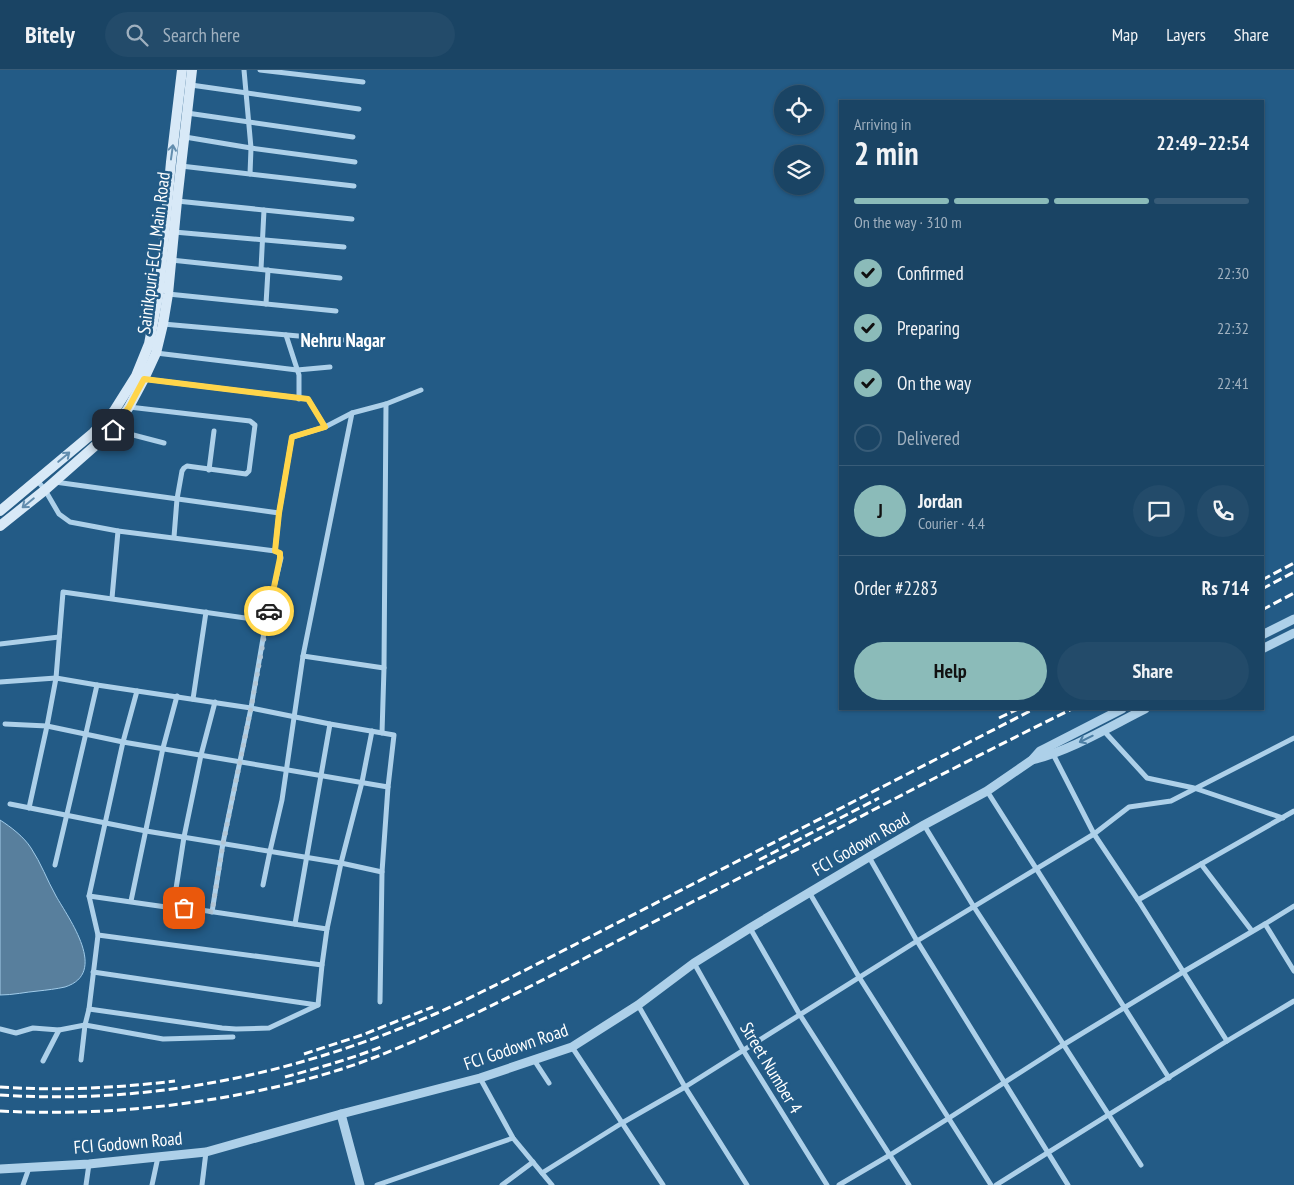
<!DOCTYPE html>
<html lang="en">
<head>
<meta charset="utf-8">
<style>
  body { margin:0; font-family:"PT Sans Narrow",sans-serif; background:#234b6a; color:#f1f3f6; height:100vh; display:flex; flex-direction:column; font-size:19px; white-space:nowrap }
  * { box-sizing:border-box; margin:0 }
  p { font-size:16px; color:#9fb0bf }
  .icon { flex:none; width:28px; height:28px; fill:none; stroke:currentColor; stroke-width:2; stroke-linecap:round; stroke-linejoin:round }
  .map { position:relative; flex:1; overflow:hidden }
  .details { position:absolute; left:839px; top:30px; width:425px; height:610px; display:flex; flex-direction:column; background:#1a4464; border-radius:0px; box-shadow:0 1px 4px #0004,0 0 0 1px #385c78 }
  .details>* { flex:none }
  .controls { position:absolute; left:774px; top:15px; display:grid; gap:10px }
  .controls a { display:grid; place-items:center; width:50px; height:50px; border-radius:50%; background:#1a4464; box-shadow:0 1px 4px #0004,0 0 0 1px #385c78; font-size:25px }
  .pin { position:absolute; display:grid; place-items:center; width:42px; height:42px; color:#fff; margin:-21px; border-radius:10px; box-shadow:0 2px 8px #0006 }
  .courier { position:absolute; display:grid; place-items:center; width:50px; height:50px; margin:-25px; border:4px solid #ffd54a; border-radius:50%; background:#fff; color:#222; box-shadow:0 1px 6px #0007 }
  .head em { font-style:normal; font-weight:600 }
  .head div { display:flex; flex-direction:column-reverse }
  .head { display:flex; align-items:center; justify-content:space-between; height:85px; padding:0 15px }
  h1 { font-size:32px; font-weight:600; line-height:38px }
  .bar { display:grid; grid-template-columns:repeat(4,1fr); gap:8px 5px; align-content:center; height:60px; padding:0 15px }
  .bar i { height:6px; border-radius:4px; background:#385c78 }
  .bar .active { background:#8bbbb9 }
  .bar p { grid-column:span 4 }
  .line { display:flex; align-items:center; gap:12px; padding:0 15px; border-top:1px solid #385c78 }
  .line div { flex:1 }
  .round { display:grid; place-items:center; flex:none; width:52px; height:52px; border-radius:26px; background:#234b6a }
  ol { padding:0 15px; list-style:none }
  li { display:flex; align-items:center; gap:15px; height:55px }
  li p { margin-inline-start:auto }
  li .icon { padding:5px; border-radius:50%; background:#8bbbb9; color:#111; stroke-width:4 }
  li:last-child { color:#9fb0bf }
  li i { width:28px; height:28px; border:2px solid #385c78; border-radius:50% }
  .primary-button { display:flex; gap:10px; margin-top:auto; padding:10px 15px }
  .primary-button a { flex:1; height:58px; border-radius:30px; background:#8bbbb9; color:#111; font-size:20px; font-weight:600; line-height:58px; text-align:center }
  .primary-button a+a { background:#234b6a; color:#f1f3f6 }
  header { display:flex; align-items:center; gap:30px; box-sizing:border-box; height:70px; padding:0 25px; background:#1a4464; border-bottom:1px solid #385c78 }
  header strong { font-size:24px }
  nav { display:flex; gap:28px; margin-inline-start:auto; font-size:18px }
  .search { width:350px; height:45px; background:#234b6a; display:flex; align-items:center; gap:12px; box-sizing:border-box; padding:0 18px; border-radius:28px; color:#9fb0bf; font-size:19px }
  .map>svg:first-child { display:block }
  .water { fill:#587f9d; stroke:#a1ccea }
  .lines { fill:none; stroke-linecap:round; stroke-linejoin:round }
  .minor { stroke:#add0e9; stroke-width:5 }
  .tertiary { stroke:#add0e9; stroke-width:9 }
  .secondary { stroke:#d8e9f7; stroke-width:10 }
  .rail { stroke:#fff; stroke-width:3; stroke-dasharray:9 4; stroke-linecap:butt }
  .oneway { stroke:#628dae }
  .oneway2 { stroke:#4c7ea4 }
  .done { stroke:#b2c6d5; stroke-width:5; stroke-dasharray:0 9 }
  .route { stroke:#ffd54a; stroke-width:6 }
  .labels { text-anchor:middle; stroke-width:5; stroke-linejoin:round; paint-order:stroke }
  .street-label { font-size:18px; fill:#fff; stroke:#235b86 }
  .neighbourhood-label { font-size:19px; font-weight:bold; fill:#fff; stroke:#235b86 }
</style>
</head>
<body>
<header>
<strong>Bitely</strong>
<div class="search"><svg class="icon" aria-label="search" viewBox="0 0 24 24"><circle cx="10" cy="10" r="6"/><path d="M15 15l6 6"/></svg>Search here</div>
<nav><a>Map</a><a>Layers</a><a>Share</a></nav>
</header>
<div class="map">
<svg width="1294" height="1115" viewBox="0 0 1294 1115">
  <rect width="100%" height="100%" fill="#235b86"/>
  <path class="water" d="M 0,750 C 11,757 24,767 31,778 C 41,793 47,810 56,826 C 69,849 109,903 65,917 C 56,919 47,920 38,921 C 26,922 13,925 0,925 Z"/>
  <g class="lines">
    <g class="minor">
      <path d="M 244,0 L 251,78 L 250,104"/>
      <path d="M 260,0 L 363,12"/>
      <path d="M 191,15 L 359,39"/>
      <path d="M 187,43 L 353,67"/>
      <path d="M 185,67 L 251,78 L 355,92"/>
      <path d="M 181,96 L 354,116"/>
      <path d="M 177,131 L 352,149"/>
      <path d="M 174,162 L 344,177"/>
      <path d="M 171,190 L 340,208"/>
      <path d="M 261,199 L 264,140"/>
      <path d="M 168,224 L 336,241"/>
      <path d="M 266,234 L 268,200"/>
      <path d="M 163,254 L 343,270"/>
      <path d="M 286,265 L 299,305 L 299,329"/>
      <path d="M 156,283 L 297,300 L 330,297"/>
      <path d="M 144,309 L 308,329 L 325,357"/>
      <path d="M 129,337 L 250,351 L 255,355 L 249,401 L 246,404 L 187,396 L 184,398 L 182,401 L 177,429 L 174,467"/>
      <path d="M 114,360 L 164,373"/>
      <path d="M 209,400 L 214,361"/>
      <path d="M 37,410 L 45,420 L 59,444 L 70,452 L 118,461 L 275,481 L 280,483 L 281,488 L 266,551 L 251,638 L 223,773 L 212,842"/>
      <path d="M 55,412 L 279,443"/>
      <path d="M 275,481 L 279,443 L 292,367 L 325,357 L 352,343 L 386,334 L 421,320"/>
      <path d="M 112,528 L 118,461"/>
      <path d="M 0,574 L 59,567"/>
      <path d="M 303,586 L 384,598"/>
      <path d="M 0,612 L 56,608 L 97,615 L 251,638 L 330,654 L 394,665 L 388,717 L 382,802 L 380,932"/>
      <path d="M 193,629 L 206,542"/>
      <path d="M 5,654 L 47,656 L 123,672 L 388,717"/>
      <path d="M 1103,660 L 1147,708 L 1194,718 L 1283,748"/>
      <path d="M 382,663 L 384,598 L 386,334"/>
      <path d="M 1053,684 L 1094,764 L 1138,830 L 1227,971"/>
      <path d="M 987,721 L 1169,1008"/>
      <path d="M 10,734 L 146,761 L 341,793 L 382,802"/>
      <path d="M 29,738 L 47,656 L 56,608 L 63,522 L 266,551"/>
      <path d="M 924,755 L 974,837 L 1040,938 L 1141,1095"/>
      <path d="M 869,787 L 917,871 L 1068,1115"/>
      <path d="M 1201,794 L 1252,861"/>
      <path d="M 55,795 L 86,663 L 97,615"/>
      <path d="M 263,815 L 270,781 L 282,730 L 303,586 L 352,343"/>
      <path d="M 809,822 L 859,907 L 991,1115"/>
      <path d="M 89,826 L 173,838 L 194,839 L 327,859"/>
      <path d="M 1138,830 L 1294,741"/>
      <path d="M 131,831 L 163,678 L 177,626"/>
      <path d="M 173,838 L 184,767 L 201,685 L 215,632"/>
      <path d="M 295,854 L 330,654"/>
      <path d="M 1265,854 L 1294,901"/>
      <path d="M 750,858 L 800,945 L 909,1115"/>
      <path d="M 98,865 L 322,895"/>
      <path d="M 694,893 L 743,980 L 827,1115"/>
      <path d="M 93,902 L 317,935"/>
      <path d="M 318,935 L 322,895 L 327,859 L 341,793 L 362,712 L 372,661"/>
      <path d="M 638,935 L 685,1017 L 747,1115"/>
      <path d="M 89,939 L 222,958 L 236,959 L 269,958 L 318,935"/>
      <path d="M 0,959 L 16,963 L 33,958 L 59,960 L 85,955 L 163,969 L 233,967"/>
      <path d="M 572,977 L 663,1115"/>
      <path d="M 81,990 L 85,955 L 89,939 L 98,865 L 89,826 L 123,672 L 137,621"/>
      <path d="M 534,990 L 549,1013"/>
      <path d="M 43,991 L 59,960"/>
      <path d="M 480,1008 L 513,1068 L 552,1115"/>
      <path d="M 542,1103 L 622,1053 L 685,1017 L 917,871 L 1094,764 L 1129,737 L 1171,731 L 1294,668"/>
      <path d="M 23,1115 L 29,1098"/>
      <path d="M 86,1115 L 89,1094"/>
      <path d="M 152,1115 L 158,1087"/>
      <path d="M 202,1115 L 206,1082"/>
      <path d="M 377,1115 L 513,1068"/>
      <path d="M 502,1115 L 533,1092"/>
      <path d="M 839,1115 L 890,1085 L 949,1048 L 1063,975 L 1183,902 L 1265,854 L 1294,836"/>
      <path d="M 996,1115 L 1227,971 L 1294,931"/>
    </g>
    <g class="tertiary">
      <path d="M 1262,565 L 1294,549"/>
      <path d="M 1262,579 L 1294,563"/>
      <path d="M 1032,690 C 1072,680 1109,657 1145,639"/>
      <path d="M 341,1044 L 360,1115"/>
      <path d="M 0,1099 L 89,1094 L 206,1082 L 341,1044 L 480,1008 L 572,977 L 638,935 L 694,893 L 750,858 L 869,787 L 924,755 L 987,721 L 1032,690 L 1040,681 L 1046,678 L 1122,639"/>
    </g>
    <g class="secondary">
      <path d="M 0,441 L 93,363 L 114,341 L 136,306 L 149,274 L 159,221 L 171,92 L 182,0"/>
      <path d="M 0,456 L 45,420 L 113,360 L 129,337 L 144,309 L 156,283 L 163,254 L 168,224 L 177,131 L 192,0"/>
    </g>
    <g class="rail">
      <path d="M 1262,510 L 1294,493"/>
      <path d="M 1262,519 L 1294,502"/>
      <path d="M 1262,540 L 1294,523"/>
      <path d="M 999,648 L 1018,639"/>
      <path d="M 759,790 L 879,728"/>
      <path d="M 304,984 L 362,965 L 433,937"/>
      <path d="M 285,1007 C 318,998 351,989 383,976"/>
      <path d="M 0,1017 C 58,1021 117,1018 175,1011"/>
      <path d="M 0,1025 C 151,1035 297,1004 435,944 C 458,934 481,922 504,911 L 1034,639"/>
      <path d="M 0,1041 C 76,1045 152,1040 226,1027 C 276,1018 326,1006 373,988 C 489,943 597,880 708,824 C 739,808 770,793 802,777 C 845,755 888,732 931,710 C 978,686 1025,662 1072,639"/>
    </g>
  </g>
  <defs><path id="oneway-shaft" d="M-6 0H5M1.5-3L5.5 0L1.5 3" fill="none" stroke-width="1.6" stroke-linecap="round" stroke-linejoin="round" transform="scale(1.25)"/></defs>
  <g class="oneway">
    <use href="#oneway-shaft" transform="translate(172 82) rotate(-82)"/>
    <use href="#oneway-shaft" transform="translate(64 387) rotate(-40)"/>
    <use href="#oneway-shaft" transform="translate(28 433) rotate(141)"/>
  </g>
  <use class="oneway2" href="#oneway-shaft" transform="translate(1086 669) rotate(154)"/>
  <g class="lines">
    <path class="done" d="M 184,838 L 212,842 L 223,774 L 251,638 L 269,541"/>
    <path class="route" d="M 113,360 L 129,337 L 144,309 L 308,329 L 325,357 L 292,367 L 279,443 L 275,481 L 280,483 L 280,488 L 269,541"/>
  </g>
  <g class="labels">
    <g class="street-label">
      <text transform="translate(154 183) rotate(-83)" y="6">Sainikpuri-ECIL Main Road</text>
      <text transform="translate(861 774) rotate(-30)" y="6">FCI Godown Road</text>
      <text transform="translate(516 977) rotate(-19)" y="6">FCI Godown Road</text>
      <text transform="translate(771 998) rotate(59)" y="6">Street Number 4</text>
      <text transform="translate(128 1073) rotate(-5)" y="6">FCI Godown Road</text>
    </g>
    <g class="neighbourhood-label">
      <text x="343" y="277">Nehru Nagar</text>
    </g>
  </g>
</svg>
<div class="controls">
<a><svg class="icon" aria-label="locate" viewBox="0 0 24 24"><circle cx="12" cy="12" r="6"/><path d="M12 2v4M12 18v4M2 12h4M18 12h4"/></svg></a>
<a><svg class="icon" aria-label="layers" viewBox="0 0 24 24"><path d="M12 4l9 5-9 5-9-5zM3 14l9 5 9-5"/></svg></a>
</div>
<div class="pin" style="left:184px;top:838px;background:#ea580c"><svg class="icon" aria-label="bag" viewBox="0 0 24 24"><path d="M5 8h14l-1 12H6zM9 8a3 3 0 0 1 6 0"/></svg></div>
<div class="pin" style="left:113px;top:360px;background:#1f2937"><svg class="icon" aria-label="home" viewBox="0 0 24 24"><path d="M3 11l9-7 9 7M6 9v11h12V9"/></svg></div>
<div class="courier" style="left:269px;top:541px"><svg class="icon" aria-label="car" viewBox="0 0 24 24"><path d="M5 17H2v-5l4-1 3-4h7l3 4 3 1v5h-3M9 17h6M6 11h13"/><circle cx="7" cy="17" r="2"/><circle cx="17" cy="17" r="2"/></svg></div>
<section class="details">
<div class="head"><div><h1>2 min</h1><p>Arriving in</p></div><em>22:49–22:54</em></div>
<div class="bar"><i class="active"></i><i class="active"></i><i class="active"></i><i></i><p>On the way · 310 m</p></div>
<ol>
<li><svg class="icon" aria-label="check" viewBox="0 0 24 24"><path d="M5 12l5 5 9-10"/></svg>Confirmed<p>22:30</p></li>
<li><svg class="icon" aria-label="check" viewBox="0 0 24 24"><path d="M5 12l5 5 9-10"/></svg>Preparing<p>22:32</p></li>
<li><svg class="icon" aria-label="check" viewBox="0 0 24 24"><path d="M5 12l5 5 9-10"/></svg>On the way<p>22:41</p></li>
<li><i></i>Delivered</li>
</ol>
<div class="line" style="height:90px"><b class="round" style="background:#8bbbb9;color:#111">J</b><div><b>Jordan</b><p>Courier · 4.4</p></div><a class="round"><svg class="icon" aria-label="chat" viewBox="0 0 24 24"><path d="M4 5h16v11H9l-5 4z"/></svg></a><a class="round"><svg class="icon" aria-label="phone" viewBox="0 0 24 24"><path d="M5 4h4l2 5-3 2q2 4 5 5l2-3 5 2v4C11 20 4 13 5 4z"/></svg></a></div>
<div class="line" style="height:65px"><div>Order #2283</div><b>Rs 714</b></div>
<div class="primary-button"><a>Help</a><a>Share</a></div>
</section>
</div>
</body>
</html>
